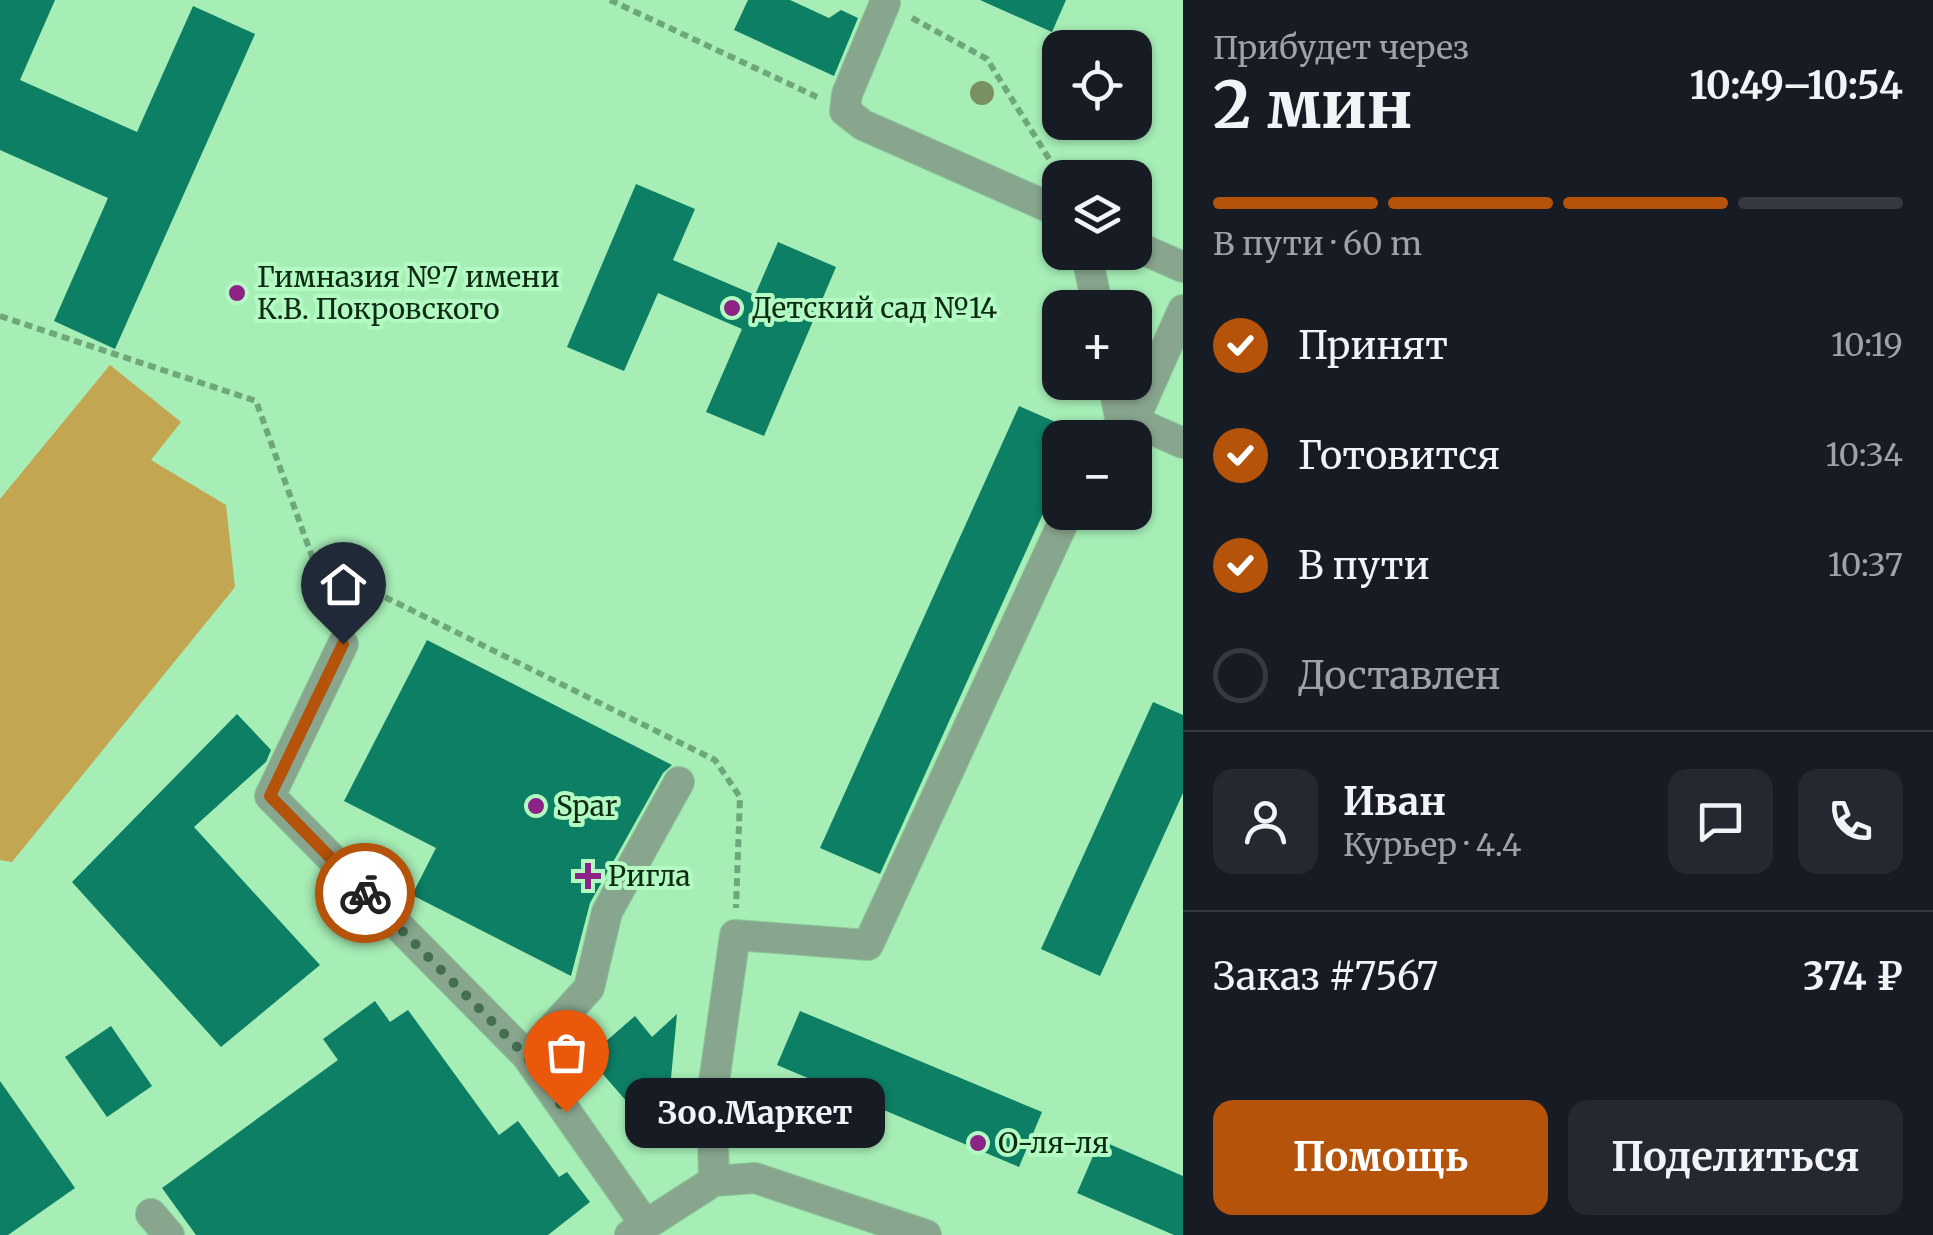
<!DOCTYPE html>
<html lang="ru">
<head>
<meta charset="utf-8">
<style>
  body { margin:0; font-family:Merriweather,serif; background:#242831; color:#f1f3f6; height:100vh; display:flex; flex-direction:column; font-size:38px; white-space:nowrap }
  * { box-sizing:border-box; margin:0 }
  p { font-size:32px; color:#9ea1a6 }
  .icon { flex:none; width:55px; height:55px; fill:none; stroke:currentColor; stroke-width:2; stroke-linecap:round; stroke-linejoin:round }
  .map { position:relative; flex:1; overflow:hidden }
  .sheet { display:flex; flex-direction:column; background:#171b24; width:750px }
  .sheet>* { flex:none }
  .controls { position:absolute; left:1042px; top:30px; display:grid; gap:20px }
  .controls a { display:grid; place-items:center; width:110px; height:110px; border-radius:20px; background:#171b24; box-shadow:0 2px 8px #0004; font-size:50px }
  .pin { position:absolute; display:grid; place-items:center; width:85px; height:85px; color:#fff; margin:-102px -42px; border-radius:50% 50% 50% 0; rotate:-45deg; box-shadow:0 0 10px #0007 }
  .pin .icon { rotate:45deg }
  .courier { position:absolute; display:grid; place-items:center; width:100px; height:100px; margin:-50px; border:8px solid #b45309; border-radius:50%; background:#fff; color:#222; box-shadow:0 2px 12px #0007 }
  .bubble { position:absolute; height:70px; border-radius:20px; background:#171b24; box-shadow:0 2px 8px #0004; font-size:32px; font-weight:700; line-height:70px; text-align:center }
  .head em { font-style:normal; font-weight:700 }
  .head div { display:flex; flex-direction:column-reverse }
  .head { display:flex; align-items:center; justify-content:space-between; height:170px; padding:0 30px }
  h1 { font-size:65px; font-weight:700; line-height:75px }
  .bar { display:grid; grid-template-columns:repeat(4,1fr); gap:15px 10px; align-content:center; height:120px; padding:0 30px }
  .bar i { height:12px; border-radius:8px; background:#363941 }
  .bar .active { background:#b45309 }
  .bar p { grid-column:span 4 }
  .line { display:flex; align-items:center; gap:25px; padding:0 30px; border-top:2px solid #363941 }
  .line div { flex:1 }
  .round { display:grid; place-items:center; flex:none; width:105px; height:105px; border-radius:20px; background:#242831 }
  ol { padding:0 30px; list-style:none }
  li { display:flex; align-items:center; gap:30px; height:110px }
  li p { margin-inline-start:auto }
  li .icon { padding:10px; border-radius:50%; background:#b45309; color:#fff; stroke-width:4 }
  li:last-child { color:#9ea1a6 }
  li i { width:55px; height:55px; border:5px solid #363941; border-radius:50% }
  .primary-button { display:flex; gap:20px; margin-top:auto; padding:20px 30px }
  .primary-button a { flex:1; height:115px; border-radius:20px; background:#b45309; color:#fff; font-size:40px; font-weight:700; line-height:115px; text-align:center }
  .primary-button a+a { background:#242831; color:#f1f3f6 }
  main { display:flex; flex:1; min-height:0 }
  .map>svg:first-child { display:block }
  .green { fill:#c3a652 }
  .building { fill:#0c7f64 }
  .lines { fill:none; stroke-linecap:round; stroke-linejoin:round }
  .minor-casing { stroke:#8bca99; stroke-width:32 }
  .path { stroke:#6fa77c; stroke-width:6; stroke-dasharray:8 5; stroke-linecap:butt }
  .minor { stroke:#88a58e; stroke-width:30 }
  .tree { fill:#799161 }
  .done { stroke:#436f4e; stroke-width:10; stroke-dasharray:0 18 }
  .route { stroke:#b45309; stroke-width:12 }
  .poi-dot { fill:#8d2287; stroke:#b3fbc3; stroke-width:4 }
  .labels { text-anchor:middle; stroke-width:8; stroke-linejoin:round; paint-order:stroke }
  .poi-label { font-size:28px; fill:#0e2b16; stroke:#b3fbc3; text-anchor:start }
</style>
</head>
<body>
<main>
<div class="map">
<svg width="1183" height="1235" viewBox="0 0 1183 1235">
  <rect width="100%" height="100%" fill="#a6edb6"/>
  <path class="green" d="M 110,365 L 181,422 L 151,460 L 226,505 L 235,587 L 12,862 L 0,860 L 0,499 Z"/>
  <g class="building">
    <path d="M 0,0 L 55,0 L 20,80 L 137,132 L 193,6 L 255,34 L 115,349 L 54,321 L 108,198 L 0,150 Z"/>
    <path d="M 748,0 L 790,0 L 829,18 L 841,10 L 858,18 L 834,76 L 734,30 Z"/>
    <path d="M 980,0 L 1066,0 L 1052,32 Z"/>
    <path d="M 636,184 L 695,209 L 673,260 L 755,295 L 778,242 L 836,267 L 764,436 L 706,412 L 742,329 L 658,293 L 624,371 L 567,347 Z"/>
    <path d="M 1019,406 L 1060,424 L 1060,476 L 880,874 L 820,848 Z"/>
    <path d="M 427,640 L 672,765 L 663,773 L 590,903 L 571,976 L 412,895 L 436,848 L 344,801 Z"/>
    <path d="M 1153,702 L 1183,715 L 1183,793 L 1100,976 L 1041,949 Z"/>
    <path d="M 237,714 L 271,750 L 266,762 L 194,827 L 320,965 L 221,1047 L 72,882 Z"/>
    <path d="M 375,1001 L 390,1022 L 408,1010 L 499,1135 L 518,1121 L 559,1177 L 567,1172 L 590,1202 L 548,1235 L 196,1235 L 162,1188 L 338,1060 L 323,1039 Z"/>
    <path d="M 800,1011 L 1042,1112 L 1019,1167 L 777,1065 Z"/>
    <path d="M 677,1014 L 668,1110 L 648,1126 L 588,1057 L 635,1016 L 652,1037 Z"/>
    <path d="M 111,1026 L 152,1086 L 107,1117 L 65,1057 Z"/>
    <path d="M 0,1081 L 75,1188 L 8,1235 L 0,1235 Z"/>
    <path d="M 1100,1140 L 1183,1176 L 1183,1235 L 1174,1235 L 1077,1193 Z"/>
  </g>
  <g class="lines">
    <g class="minor-casing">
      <g id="minor">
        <path d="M 885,3 L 847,94 L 845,111 L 863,125 L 1060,212"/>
        <path d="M 1135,246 L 1183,267"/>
        <path d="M 1089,266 L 1098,308"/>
        <path d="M 1113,382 L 1124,438"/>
        <path d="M 1133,421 L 1183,443"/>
        <path d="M 1126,438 L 1183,310"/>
        <path d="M 343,644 L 270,796 L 527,1056"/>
        <path d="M 714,1181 L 712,1096 L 735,935 L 868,945 L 1068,512"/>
        <path d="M 151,1214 L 169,1235"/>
        <path d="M 645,1224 L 527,1056 L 589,988 L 607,912 L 679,782"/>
        <path d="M 630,1235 L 714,1181 L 755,1178 L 926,1235"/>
      </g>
    </g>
    <g class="path">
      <path d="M 610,0 L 817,97"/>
      <path d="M 912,18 L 987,59 L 1061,178"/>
      <path d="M 0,316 L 256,401 L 314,562 L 715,760 L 740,797 L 736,908"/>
    </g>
    <use href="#minor" class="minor"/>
  </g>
  <circle class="tree" cx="982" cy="93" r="12"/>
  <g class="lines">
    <path class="done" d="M 365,893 L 526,1056 L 566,1112"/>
    <path class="route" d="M 343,644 L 270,796 L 365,893"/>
  </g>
  <g class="poi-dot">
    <circle cx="237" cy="293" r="10"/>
    <circle cx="732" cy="308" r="10"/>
    <circle cx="536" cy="806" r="10"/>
    <path d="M583 861h10v10h10v10h-10v10h-10v-10h-10v-10h10z"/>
    <circle cx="978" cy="1143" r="10"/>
  </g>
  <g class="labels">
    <g class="poi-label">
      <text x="257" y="287">Гимназия №7 имени<tspan x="257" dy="32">К.В. Покровского</tspan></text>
      <text x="752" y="318">Детский сад №14</text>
      <text x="556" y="816">Spar</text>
      <text x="608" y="886">Ригла</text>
      <text x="998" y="1153">О-ля-ля</text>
    </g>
  </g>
</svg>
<div class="controls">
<a><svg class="icon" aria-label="locate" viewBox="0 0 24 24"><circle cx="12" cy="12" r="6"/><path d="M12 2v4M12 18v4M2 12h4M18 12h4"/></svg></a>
<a><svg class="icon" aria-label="layers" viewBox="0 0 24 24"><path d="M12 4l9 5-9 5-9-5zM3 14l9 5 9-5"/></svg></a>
<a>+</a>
<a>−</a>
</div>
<div class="pin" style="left:566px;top:1112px;background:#ea580c"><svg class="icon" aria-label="bag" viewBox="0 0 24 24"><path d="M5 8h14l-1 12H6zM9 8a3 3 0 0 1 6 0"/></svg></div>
<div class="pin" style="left:343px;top:644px;background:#1f2937"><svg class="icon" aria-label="home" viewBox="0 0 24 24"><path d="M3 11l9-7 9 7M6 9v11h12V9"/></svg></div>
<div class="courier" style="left:365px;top:893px"><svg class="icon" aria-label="bike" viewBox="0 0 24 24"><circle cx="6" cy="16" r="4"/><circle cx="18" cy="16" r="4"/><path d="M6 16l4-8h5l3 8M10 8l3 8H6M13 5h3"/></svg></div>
<div class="bubble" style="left:625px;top:1078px;width:260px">Зоо.Маркет</div>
</div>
<section class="sheet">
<div class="head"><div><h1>2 мин</h1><p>Прибудет через</p></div><em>10:49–10:54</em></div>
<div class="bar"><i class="active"></i><i class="active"></i><i class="active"></i><i></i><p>В пути · 60 m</p></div>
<ol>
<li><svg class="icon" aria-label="check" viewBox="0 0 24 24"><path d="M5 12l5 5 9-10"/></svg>Принят<p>10:19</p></li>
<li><svg class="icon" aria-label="check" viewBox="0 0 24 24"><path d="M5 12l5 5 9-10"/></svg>Готовится<p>10:34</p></li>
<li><svg class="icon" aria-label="check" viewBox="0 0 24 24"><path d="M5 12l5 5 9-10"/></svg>В пути<p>10:37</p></li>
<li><i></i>Доставлен</li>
</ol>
<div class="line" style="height:180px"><a class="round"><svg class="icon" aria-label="person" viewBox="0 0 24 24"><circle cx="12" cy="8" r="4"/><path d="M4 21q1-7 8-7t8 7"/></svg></a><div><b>Иван</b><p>Курьер · 4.4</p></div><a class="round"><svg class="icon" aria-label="chat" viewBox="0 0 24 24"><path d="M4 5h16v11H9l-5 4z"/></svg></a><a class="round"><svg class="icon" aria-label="phone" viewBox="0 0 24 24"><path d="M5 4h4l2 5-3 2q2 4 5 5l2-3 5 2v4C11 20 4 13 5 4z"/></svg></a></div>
<div class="line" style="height:130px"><div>Заказ #7567</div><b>374 ₽</b></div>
<div class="primary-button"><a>Помощь</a><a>Поделиться</a></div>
</section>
</main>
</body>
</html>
